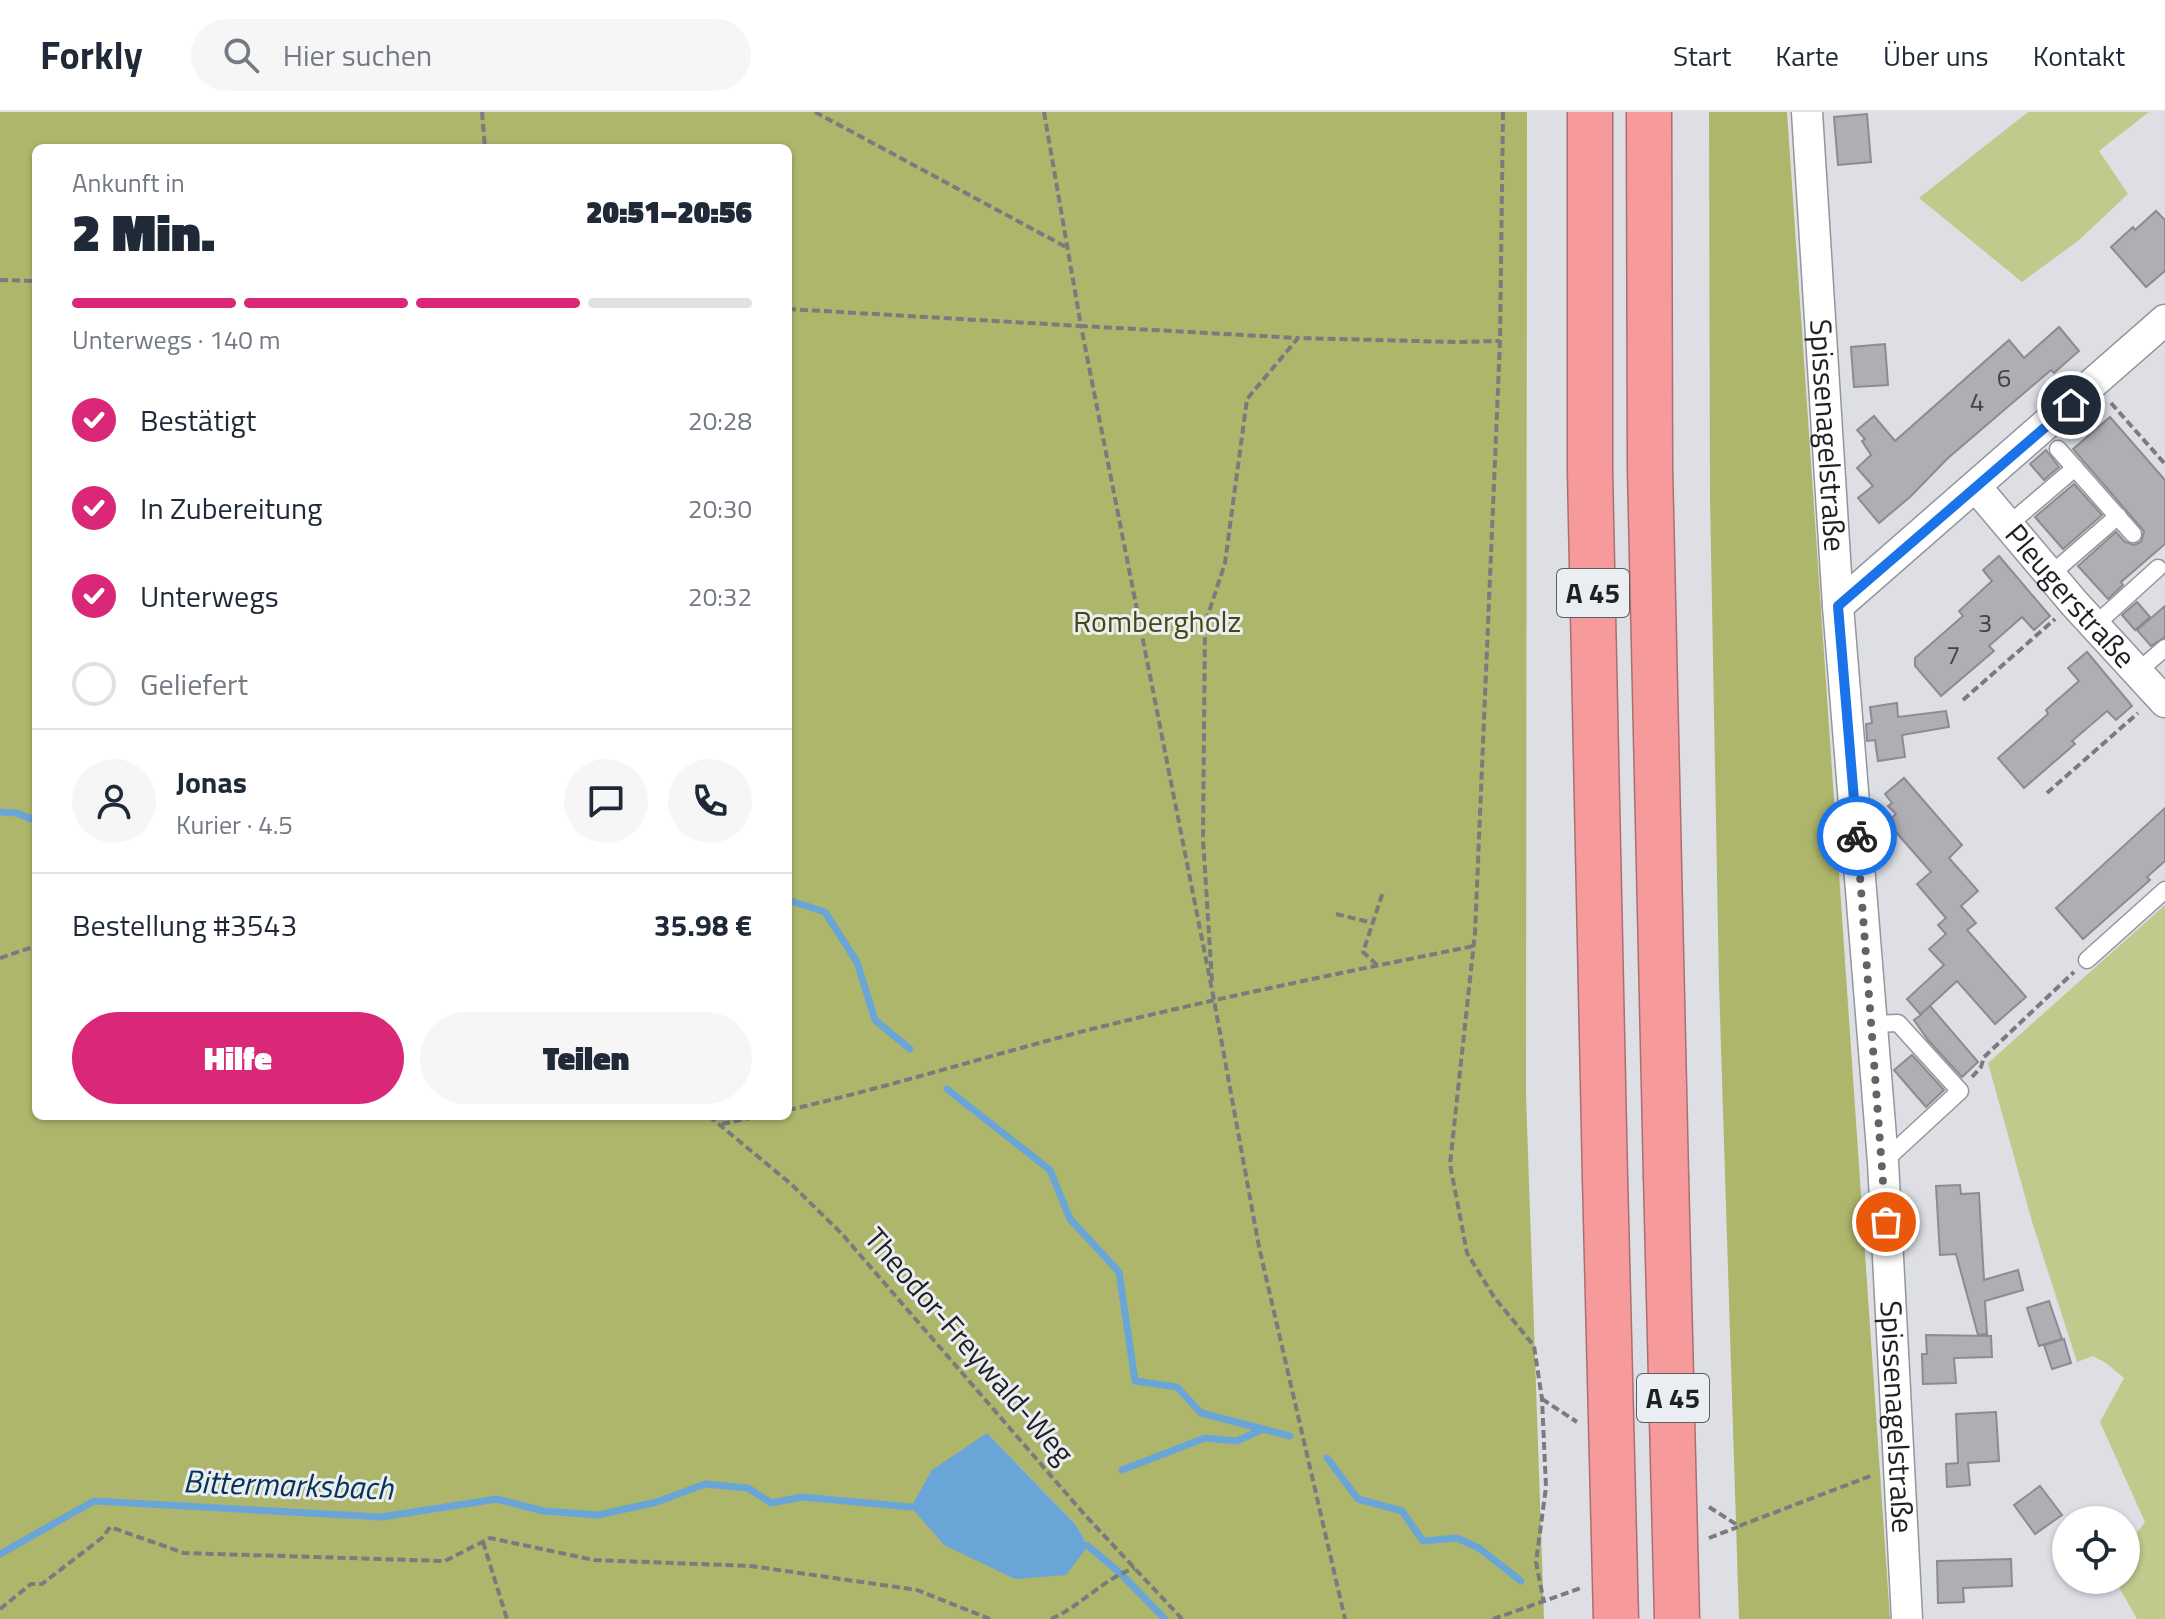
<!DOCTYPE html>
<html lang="de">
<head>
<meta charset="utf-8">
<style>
  body { margin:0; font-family:"Titillium Web",sans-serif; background:#f6f6f7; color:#1f2937; height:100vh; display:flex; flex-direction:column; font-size:30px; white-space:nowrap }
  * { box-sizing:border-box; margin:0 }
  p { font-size:26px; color:#747a83 }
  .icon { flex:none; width:44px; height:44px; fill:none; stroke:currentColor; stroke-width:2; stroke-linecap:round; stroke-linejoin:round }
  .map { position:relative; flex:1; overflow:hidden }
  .panel { position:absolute; left:32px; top:32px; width:760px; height:976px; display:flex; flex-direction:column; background:#fff; border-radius:12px; box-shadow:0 2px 6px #0004 }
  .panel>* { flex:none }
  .controls { position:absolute; left:2052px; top:1394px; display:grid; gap:16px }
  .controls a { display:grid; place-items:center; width:88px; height:88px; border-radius:50%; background:#fff; box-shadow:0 2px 6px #0004; font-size:40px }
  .pin { position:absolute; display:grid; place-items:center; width:68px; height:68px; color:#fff; margin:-34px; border:4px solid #fff; border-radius:50%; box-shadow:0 2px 8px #0007 }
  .courier { position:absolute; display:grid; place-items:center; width:80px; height:80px; margin:-40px; border:6px solid #1a73e8; border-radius:50%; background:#fff; color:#222; box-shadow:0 2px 10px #0007 }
  .summary em { font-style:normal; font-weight:800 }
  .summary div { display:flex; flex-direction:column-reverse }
  .summary { display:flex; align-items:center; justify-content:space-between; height:136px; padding:0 40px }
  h1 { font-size:52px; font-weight:800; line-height:60px }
  .bar { display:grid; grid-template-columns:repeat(4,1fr); gap:12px 8px; align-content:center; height:96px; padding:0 40px }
  .bar i { height:10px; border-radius:6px; background:#e0e1e3 }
  .bar .selected { background:#db2777 }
  .bar p { grid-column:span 4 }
  .line { display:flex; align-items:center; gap:20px; padding:0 40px; border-top:2px solid #e0e1e3 }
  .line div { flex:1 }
  .round { display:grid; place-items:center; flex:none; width:84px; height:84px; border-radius:42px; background:#f6f6f7 }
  ol { padding:0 40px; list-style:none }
  li { display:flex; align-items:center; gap:24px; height:88px }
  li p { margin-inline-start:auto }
  li .icon { padding:8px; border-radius:50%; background:#db2777; color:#fff; stroke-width:4 }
  li:last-child { color:#747a83 }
  li i { width:44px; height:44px; border:4px solid #e0e1e3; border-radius:50% }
  .cta { display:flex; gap:16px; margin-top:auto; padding:16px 40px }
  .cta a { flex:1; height:92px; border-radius:48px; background:#db2777; color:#fff; font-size:32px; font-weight:800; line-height:92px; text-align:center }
  .cta a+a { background:#f6f6f7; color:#1f2937 }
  header { display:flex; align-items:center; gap:48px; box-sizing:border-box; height:112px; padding:0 40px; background:#fff; border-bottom:2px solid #e0e1e3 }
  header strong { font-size:38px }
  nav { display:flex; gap:44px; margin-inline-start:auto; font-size:28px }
  .search { width:560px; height:72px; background:#f6f6f7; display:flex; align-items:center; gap:20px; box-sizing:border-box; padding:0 28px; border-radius:44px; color:#747a83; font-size:30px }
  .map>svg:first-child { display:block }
  .green { fill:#c2c98d }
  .forest { fill:#aeb66c; fill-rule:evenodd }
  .water { fill:#69a5d7 }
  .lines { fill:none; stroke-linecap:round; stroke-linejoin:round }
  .stream { stroke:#69a5d7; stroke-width:7 }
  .building { fill:#aeaeb4; stroke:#8b8b91; stroke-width:2 }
  .service-casing { stroke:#93969b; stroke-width:19 }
  .minor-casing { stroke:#93969b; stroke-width:33 }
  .motorway-casing { stroke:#ab6f71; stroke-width:47 }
  .path { stroke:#797b7f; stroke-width:4; stroke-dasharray:8 4; stroke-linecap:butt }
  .service { stroke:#fff; stroke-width:16 }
  .minor { stroke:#fff; stroke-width:30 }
  .motorway { stroke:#f79a9c; stroke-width:44 }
  .motorway-bridge-casing { stroke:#ab6f71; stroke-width:47; stroke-linecap:butt }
  .motorway-bridge { stroke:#f79a9c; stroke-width:44 }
  .done { stroke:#626366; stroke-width:8; stroke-dasharray:0 14.4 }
  .route { stroke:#1a73e8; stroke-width:10 }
  .labels { text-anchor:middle; stroke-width:6; stroke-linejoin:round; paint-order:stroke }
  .number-label { font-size:26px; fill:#434446 }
  .shield { fill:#eaedf2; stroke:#5c5e60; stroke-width:2 }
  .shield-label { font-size:28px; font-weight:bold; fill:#1f2022 }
  .street-label { font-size:30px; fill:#1f2022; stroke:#eaedf2 }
  .park-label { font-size:30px; fill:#454911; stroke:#eaedf2 }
  .water-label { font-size:32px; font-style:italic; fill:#053556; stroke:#eaedf2 }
</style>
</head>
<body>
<header>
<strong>Forkly</strong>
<div class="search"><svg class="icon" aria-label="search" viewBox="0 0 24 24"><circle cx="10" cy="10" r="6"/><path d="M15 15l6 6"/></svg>Hier suchen</div>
<nav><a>Start</a><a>Karte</a><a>Über uns</a><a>Kontakt</a></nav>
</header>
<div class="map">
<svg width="2165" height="1507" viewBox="0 0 2165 1507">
  <rect width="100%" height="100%" fill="#dddfe5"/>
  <g class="green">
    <path d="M 2028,0 L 2149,0 L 2099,39 L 2128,82 L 2079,128 L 2022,170 L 1919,86 Z"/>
    <path d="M 2165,793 L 2165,1507 L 2137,1507 L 2115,1468 L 2126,1468 L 2126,1435 L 2145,1410 L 2100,1310 L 2124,1266 L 2106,1251 L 2093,1244 L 2077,1250 L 2033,1113 L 1988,951 Z"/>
  </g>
  <g class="forest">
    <path d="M 0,0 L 1527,0 L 1526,983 L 1544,1507 L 0,1507 ZM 36,36 L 788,36 L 788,1004 L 36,1004 ZM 987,1321 L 1076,1413 L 1088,1434 Z"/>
    <path d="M 1709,0 L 1787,0 L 1890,1507 L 1739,1507 L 1719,872 L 1710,386 Z"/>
  </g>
  <path class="water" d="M 987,1321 L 1076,1413 L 1088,1434 L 1066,1463 L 1015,1467 L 944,1433 L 911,1395 L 932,1358 Z"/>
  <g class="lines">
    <g class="stream">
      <path d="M 0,700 L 17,701 L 36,709"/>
      <path d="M 788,788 L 825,800 L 857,850 L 875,908 L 910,937"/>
      <path d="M 947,977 L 1050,1058 L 1070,1107 L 1119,1160 L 1135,1269 L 1177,1275 L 1201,1301 L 1263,1317"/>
      <path d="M 1327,1346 L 1358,1387 L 1402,1399 L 1423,1429 L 1457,1426 L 1479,1436 L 1521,1469"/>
      <path d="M 1122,1358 L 1205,1326 L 1237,1329 L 1263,1317 L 1290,1324"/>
      <path d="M 1088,1434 L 1120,1461 L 1165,1507"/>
      <path d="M 0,1442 L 94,1389 L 381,1405 L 497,1387 L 543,1399 L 598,1403 L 657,1390 L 705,1372 L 748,1376 L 771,1391 L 802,1385 L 911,1395"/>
    </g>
  </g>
  <g class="building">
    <path d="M 1867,2 L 1871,50 L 1838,53 L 1834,5 Z"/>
    <path d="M 2156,99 L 2165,108 L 2165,159 L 2146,175 L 2111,135 L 2133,115 L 2135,118 Z"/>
    <path d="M 2059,215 L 2079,239 L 2054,261 L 2051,258 L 1948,346 L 1910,385 L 1879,411 L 1858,386 L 1873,374 L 1857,356 L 1871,343 L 1862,329 L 1865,327 L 1857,318 L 1874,304 L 1895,329 L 2009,228 L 2024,246 Z"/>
    <path d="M 1885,232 L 1888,273 L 1854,275 L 1851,235 Z"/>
    <path d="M 2110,305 L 2165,368 L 2165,432 L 2121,470 L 2123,473 L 2108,487 L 2078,454 L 2116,420 L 2125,430 L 2134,433 L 2141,430 L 2144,419 L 2073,337 Z"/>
    <path d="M 2046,338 L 2059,355 L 2044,368 L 2030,352 Z"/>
    <path d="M 2074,372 L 2102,403 L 2063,437 L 2035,405 Z"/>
    <path d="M 1999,444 L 2050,504 L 2034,518 L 2022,505 L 1989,534 L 1994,539 L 1941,584 L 1915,554 L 1915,546 L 1963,504 L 1959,499 L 1992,469 L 1983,458 Z"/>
    <path d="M 2137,490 L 2150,505 L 2135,518 L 2122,503 Z"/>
    <path d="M 2165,494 L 2165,525 L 2151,534 L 2137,518 Z"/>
    <path d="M 2087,540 L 2132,594 L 2116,608 L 2107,599 L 2072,629 L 2075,632 L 2024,676 L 1998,646 L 2048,602 L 2046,598 L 2079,569 L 2068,556 Z"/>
    <path d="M 1897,591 L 1898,605 L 1946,599 L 1949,615 L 1902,623 L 1905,645 L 1878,649 L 1875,628 L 1867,629 L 1866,612 L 1872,611 L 1870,595 Z"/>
    <path d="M 1904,666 L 1962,733 L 1949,746 L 1978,779 L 1961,794 L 1976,811 L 1967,818 L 2026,885 L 1995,912 L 1957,869 L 1921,902 L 1930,894 L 1978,950 L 1962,965 L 1928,928 L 1914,908 L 1921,903 L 1907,887 L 1944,853 L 1929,837 L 1946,822 L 1938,813 L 1946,806 L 1917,772 L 1931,760 L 1887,710 L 1896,702 L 1888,694 L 1892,691 L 1885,682 Z"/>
    <path d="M 2165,696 L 2165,749 L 2147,765 L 2150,768 L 2083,827 L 2056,796 Z"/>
    <path d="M 1912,943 L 1944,978 L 1926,995 L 1894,958 Z"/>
    <path d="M 1960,1073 L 1961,1082 L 1979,1081 L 1984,1168 L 2018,1158 L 2023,1178 L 1985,1189 L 1987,1222 L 1978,1223 L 1956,1142 L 1940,1143 L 1936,1074 Z"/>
    <path d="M 2049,1189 L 2062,1227 L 2039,1234 L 2027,1196 Z"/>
    <path d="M 1926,1223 L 1991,1224 L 1992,1245 L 1954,1246 L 1956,1271 L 1923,1272 L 1922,1242 L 1927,1242 Z"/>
    <path d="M 2064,1227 L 2071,1251 L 2052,1257 L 2044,1233 Z"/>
    <path d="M 1996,1300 L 1999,1349 L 1968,1351 L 1970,1373 L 1947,1375 L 1946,1352 L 1958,1351 L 1956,1302 Z"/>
    <path d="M 2040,1374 L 2062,1403 L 2035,1422 L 2014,1393 Z"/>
    <path d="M 2011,1447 L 2012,1474 L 1963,1476 L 1964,1490 L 1938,1491 L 1937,1449 Z"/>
  </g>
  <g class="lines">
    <g class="service-casing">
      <g id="service">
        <path d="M 2058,337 L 2133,422"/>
        <path d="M 2008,413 L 2075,356"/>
        <path d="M 2050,463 L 2118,404"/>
        <path d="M 2095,513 L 2158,456"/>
        <path d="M 2137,560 L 2165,536"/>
        <path d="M 2087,848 L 2165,778"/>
        <path d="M 1873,912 L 1898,911 L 1960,979 L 1883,1050"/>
      </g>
    </g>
    <g class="minor-casing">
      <g id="minor">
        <path id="s1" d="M 1807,0 L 1838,494 L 1883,1050 L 1907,1507"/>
        <path id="s2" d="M 1976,375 L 2074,491 L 2165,590"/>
        <path d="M 1838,494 L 2165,208"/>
      </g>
    </g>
    <g class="motorway-casing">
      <g id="motorway">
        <path d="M 1590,0 L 1590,360 L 1605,1066"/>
        <path d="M 1649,0 L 1650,356 L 1666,1064"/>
      </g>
    </g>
    <g class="path">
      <path d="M 482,0 L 485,36"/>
      <path d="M 815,0 L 1066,135"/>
      <path d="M 1044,0 L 1081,214 L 1298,226"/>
      <path d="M 1503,0 L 1500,229 L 1475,821 L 1450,1052 L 1467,1141 L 1494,1185 L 1534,1234 L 1542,1287 L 1546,1375 L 1536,1450 L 1544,1491"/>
      <path d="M 0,168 L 36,169"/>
      <path d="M 788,197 L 1081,214 L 1214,888 L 1259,1135 L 1345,1507"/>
      <path d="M 2111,291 L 2165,352"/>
      <path d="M 1963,588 L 2055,507"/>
      <path d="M 2047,681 L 2138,601"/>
      <path d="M 1336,802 L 1373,811"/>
      <path d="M 0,846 L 36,834"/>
      <path d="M 1377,853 L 1363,840 L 1383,780"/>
      <path d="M 1212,869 L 1203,727 L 1205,512 L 1225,451 L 1247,287 L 1298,226 L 1455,230 L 1500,229"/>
      <path d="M 1972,965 L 1981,955 L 1984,945 L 2074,860"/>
      <path d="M 788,998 C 889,975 987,944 1088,918 C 1216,886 1345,860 1474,834"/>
      <path d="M 709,1004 L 791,1072 L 842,1122 L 1084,1402 L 1182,1507"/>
      <path d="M 722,1012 L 759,1004"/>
      <path d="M 1542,1287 L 1577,1310"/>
      <path d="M 1709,1395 L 1739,1414 L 1873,1363"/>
      <path d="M 1709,1426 L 1738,1415"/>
      <path d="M 483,1430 L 507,1507"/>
      <path d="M 0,1497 L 31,1472 L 42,1472 L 103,1425 L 110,1415 L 184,1441 L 445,1449 L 490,1426 L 594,1448 L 751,1454 L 917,1478 L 990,1507"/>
      <path d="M 1051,1507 C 1081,1494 1104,1466 1135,1456"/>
      <path d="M 1493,1507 L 1581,1476"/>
    </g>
    <use href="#service" class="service"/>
    <use href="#minor" class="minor"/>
    <use href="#motorway" class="motorway"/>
    <g class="motorway-bridge-casing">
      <g id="motorway-bridge">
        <path d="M 1666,1064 L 1677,1507"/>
        <path d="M 1605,1066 L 1616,1507"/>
      </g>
    </g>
    <use href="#motorway-bridge" class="motorway-bridge"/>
  </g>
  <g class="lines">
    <path class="done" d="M 1857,724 L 1886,1110"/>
    <path class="route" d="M 1857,724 L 1838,494 L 2071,293"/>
  </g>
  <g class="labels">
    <g class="number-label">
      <text x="2004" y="275">6</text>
      <text x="1977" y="299">4</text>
      <text x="1985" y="520">3</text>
      <text x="1953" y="552">7</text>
    </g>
    <g class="shield">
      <rect x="1557" y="457" width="72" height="48" rx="6"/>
      <rect x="1637" y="1262" width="72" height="48" rx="6"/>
    </g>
    <g class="shield-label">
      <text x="1593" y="491">A 45</text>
      <text x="1673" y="1296">A 45</text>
    </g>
    <g class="street-label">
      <text dy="10" stroke="none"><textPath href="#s1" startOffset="324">Spissenagelstraße</textPath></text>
      <text dy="10" stroke="none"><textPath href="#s2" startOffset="144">Pleugerstraße</textPath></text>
      <text transform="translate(969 1234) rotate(49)" y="10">Theodor-Freywald-Weg</text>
      <text dy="10" stroke="none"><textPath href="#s1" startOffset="1308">Spissenagelstraße</textPath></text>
    </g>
    <g class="park-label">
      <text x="1157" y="520">Rombergholz</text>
    </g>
    <g class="water-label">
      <text transform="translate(288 1373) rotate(2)" y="11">Bittermarksbach</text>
    </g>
  </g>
</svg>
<div class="controls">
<a><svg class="icon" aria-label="locate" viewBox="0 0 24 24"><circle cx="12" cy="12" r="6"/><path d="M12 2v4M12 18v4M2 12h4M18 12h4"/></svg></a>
</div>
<div class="pin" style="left:1886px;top:1110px;background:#ea580c"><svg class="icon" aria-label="bag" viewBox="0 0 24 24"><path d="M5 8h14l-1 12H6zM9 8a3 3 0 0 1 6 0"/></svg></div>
<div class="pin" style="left:2071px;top:293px;background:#1f2937"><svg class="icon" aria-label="home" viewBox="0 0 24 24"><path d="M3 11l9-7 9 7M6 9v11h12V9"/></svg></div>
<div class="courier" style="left:1857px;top:724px"><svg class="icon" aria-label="bike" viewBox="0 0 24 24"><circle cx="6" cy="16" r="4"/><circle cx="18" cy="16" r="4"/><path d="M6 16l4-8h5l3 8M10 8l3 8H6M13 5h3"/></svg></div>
<section class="panel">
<div class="summary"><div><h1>2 Min.</h1><p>Ankunft in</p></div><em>20:51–20:56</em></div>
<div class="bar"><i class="selected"></i><i class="selected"></i><i class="selected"></i><i></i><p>Unterwegs · 140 m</p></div>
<ol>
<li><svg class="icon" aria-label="check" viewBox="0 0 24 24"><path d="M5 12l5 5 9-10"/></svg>Bestätigt<p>20:28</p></li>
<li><svg class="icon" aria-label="check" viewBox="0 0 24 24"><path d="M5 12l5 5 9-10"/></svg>In Zubereitung<p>20:30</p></li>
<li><svg class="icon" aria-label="check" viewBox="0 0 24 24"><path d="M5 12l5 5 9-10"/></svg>Unterwegs<p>20:32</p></li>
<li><i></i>Geliefert</li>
</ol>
<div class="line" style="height:144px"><a class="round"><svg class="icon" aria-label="person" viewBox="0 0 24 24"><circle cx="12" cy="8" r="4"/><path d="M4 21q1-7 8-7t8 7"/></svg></a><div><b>Jonas</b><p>Kurier · 4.5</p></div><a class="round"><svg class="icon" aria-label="chat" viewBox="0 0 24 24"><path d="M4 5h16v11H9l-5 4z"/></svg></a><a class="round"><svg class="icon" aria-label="phone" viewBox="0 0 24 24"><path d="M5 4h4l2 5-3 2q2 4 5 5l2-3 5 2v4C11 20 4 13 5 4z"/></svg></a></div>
<div class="line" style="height:104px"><div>Bestellung #3543</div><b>35.98 €</b></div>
<div class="cta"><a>Hilfe</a><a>Teilen</a></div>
</section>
</div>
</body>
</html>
